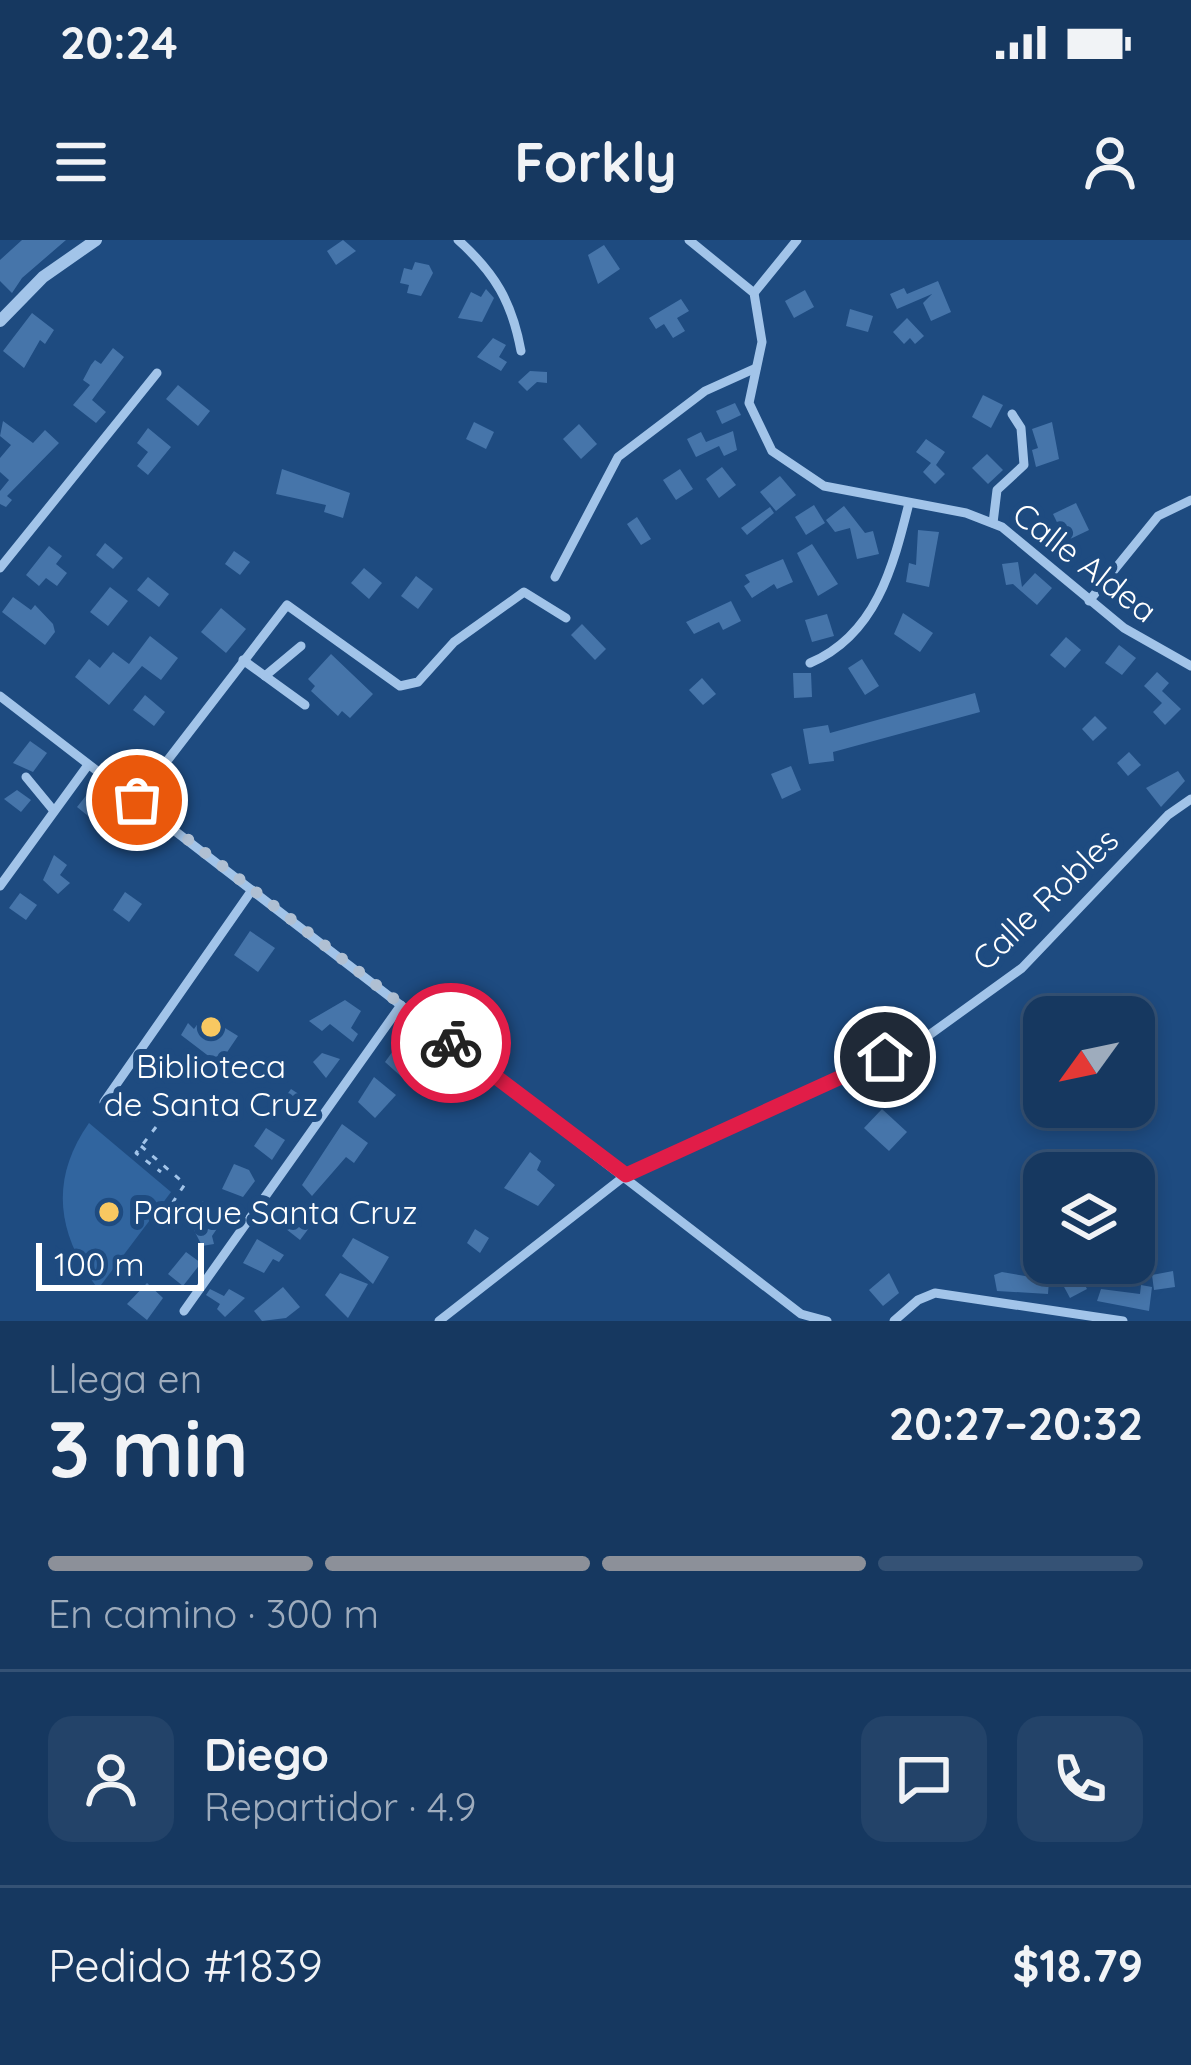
<!DOCTYPE html>
<html lang="es">
<head>
<meta charset="utf-8">
<style>
  body { margin:0; font-family:Quicksand,sans-serif; background:#234369; color:#f1f3f6; height:100vh; display:flex; flex-direction:column; font-size:45px; white-space:nowrap }
  * { box-sizing:border-box; margin:0 }
  p { font-size:39px; color:#9eacbd }
  .icon { flex:none; width:66px; height:66px; fill:none; stroke:currentColor; stroke-width:2; stroke-linecap:round; stroke-linejoin:round }
  .map { position:relative; height:1081px; overflow:hidden }
  .panel { display:flex; flex-direction:column; background:#163860; flex:1 }
  .panel>* { flex:none }
  .needle { width:78px; rotate:237deg }
  .buttons { position:absolute; left:1023px; top:756px; display:grid; gap:24px }
  .buttons a { display:grid; place-items:center; width:132px; height:132px; border-radius:24px; background:#163860; box-shadow:0 6px 18px #0003,0 0 0 3px #355275; font-size:60px }
  .scale { position:absolute; left:36px; bottom:30px; width:168px; box-sizing:border-box; padding-left:12px; border:6px solid #fff; border-top:0; font-size:33px; line-height:42px; white-space:nowrap; color:#fff; -webkit-text-stroke:9px #1e4b80; paint-order:stroke }
  .pin { position:absolute; display:grid; place-items:center; width:102px; height:102px; color:#fff; margin:-51px; border:6px solid #fff; border-radius:50%; box-shadow:0 3px 12px #0007 }
  .courier { position:absolute; display:grid; place-items:center; width:120px; height:120px; margin:-60px; border:9px solid #e11d48; border-radius:50%; background:#fff; color:#222; box-shadow:0 3px 15px #0007 }
  .overview em { font-style:normal; font-weight:700 }
  .overview div { display:flex; flex-direction:column-reverse }
  .overview { display:flex; align-items:center; justify-content:space-between; height:204px; padding:0 48px }
  h1 { font-size:78px; font-weight:700; line-height:90px }
  .bar { display:grid; grid-template-columns:repeat(4,1fr); gap:18px 12px; align-content:center; height:144px; padding:0 48px }
  .bar i { height:15px; border-radius:9px; background:#355275 }
  .bar .selected { background:#8c9099 }
  .bar p { grid-column:span 4 }
  .line { display:flex; align-items:center; gap:30px; padding:0 48px; border-top:3px solid #355275 }
  .line div { flex:1 }
  .round { display:grid; place-items:center; flex:none; width:126px; height:126px; border-radius:24px; background:#234369 }
  .status { display:flex; justify-content:space-between; align-items:center; height:84px; padding:0 60px; background:#163860; direction:ltr }
  .status svg { height:33px; fill:currentColor }
  header { display:flex; justify-content:space-between; align-items:center; height:156px; padding:0 48px; background:#163860; font-size:54px; font-weight:700 }
  .map>svg:first-child { display:block }
  .green { fill:#31659f }
  .building { fill:#4675aa }
  .lines { fill:none; stroke-linecap:round; stroke-linejoin:round }
  .path { stroke:#a2c4e9; stroke-width:3; stroke-dasharray:6 9; stroke-linecap:butt }
  .minor { stroke:#a2c4e9; stroke-width:9 }
  .tertiary { stroke:#a2c4e9; stroke-width:12 }
  .done { stroke:#b0c0d3; stroke-width:12; stroke-dasharray:0 21.6 }
  .route { stroke:#e11d48; stroke-width:15 }
  .poi-dot { fill:#f8c861; stroke:#1e4b80; stroke-width:4.5 }
  .labels { text-anchor:middle; stroke-width:12; stroke-linejoin:round; paint-order:stroke }
  .street-label { font-size:33px; fill:#fff; stroke:#1e4b80 }
  .poi-label { font-size:33px; fill:#fff; stroke:#1e4b80 }
</style>
</head>
<body>
<div class="status"><b>20:24</b><svg viewBox="0 0 49 12"><path d="M0 12V9h3v3zM5 12V6h3v6zM10 12V3h3v9zM15 12V0h3v12zM26 1h20v11H26zM47 4h2v5h-2z"/></svg></div>
<header><svg class="icon" aria-label="menu" viewBox="0 0 24 24"><path d="M4 6h16M4 12h16M4 18h16"/></svg>Forkly<svg class="icon" aria-label="person" viewBox="0 0 24 24"><circle cx="12" cy="8" r="4"/><path d="M4 21q1-7 8-7t8 7"/></svg></header>
<div class="map">
<svg width="1191" height="1081" viewBox="0 0 1191 1081">
  <rect width="100%" height="100%" fill="#1e4b80"/>
  <path class="green" d="M 89,883 L 171,952 L 98,1049 C 57,994 49,940 89,883 Z"/>
  <g class="building">
    <path d="M 22,0 L 66,0 L 22,38 L 12,53 L 0,41 L 0,20 Z"/>
    <path d="M 343,0 L 356,11 L 336,25 L 327,11 Z"/>
    <path d="M 604,5 L 620,29 L 598,44 L 588,15 Z"/>
    <path d="M 415,22 L 429,25 L 433,33 L 421,56 L 407,53 L 409,45 L 400,43 L 404,28 L 412,30 Z"/>
    <path d="M 938,41 L 951,72 L 931,81 L 923,63 L 932,54 L 897,69 L 890,54 L 904,48 L 907,54 Z"/>
    <path d="M 486,49 L 494,58 L 482,82 L 458,78 L 471,52 L 481,57 Z"/>
    <path d="M 805,50 L 814,67 L 794,78 L 785,61 Z"/>
    <path d="M 681,59 L 689,71 L 677,78 L 685,91 L 673,98 L 664,84 L 656,89 L 649,78 Z"/>
    <path d="M 850,69 L 873,76 L 868,92 L 846,86 Z"/>
    <path d="M 32,73 L 54,90 L 45,104 L 40,100 L 24,128 L 3,111 Z"/>
    <path d="M 907,78 L 924,96 L 915,104 L 910,98 L 904,104 L 893,92 Z"/>
    <path d="M 493,98 L 506,105 L 499,117 L 507,122 L 501,131 L 477,117 Z"/>
    <path d="M 113,108 L 124,117 L 92,160 L 106,172 L 96,183 L 73,165 L 90,145 L 83,140 L 91,125 L 95,120 L 101,124 Z"/>
    <path d="M 530,131 L 547,132 L 547,143 L 537,142 L 527,151 L 518,142 Z"/>
    <path d="M 178,145 L 210,171 L 198,186 L 166,159 Z"/>
    <path d="M 983,155 L 1003,165 L 991,188 L 972,177 Z"/>
    <path d="M 735,163 L 741,175 L 722,184 L 716,171 Z"/>
    <path d="M 3,181 L 33,203 L 45,190 L 59,203 L 7,256 L 12,260 L 6,267 L 0,264 L 0,251 L 9,240 L 0,232 L 0,218 L 11,205 L 0,196 Z"/>
    <path d="M 474,182 L 494,192 L 486,209 L 466,199 Z"/>
    <path d="M 1052,182 L 1059,219 L 1036,227 L 1032,210 L 1038,208 L 1032,189 Z"/>
    <path d="M 579,184 L 597,204 L 581,219 L 563,199 Z"/>
    <path d="M 148,188 L 171,207 L 148,235 L 137,226 L 148,212 L 137,203 Z"/>
    <path d="M 733,191 L 737,210 L 724,216 L 719,206 L 696,217 L 687,199 L 701,192 L 706,202 Z"/>
    <path d="M 926,199 L 945,212 L 936,225 L 945,234 L 935,244 L 923,232 L 931,223 L 916,212 Z"/>
    <path d="M 987,214 L 1003,230 L 988,244 L 972,228 Z"/>
    <path d="M 722,227 L 736,245 L 719,258 L 706,239 Z"/>
    <path d="M 282,229 L 350,253 L 343,278 L 324,272 L 326,265 L 276,254 Z"/>
    <path d="M 680,229 L 693,249 L 676,260 L 663,240 Z"/>
    <path d="M 780,236 L 796,255 L 776,271 L 760,252 Z"/>
    <path d="M 1076,263 L 1089,290 L 1066,301 L 1053,274 Z"/>
    <path d="M 814,265 L 825,283 L 806,295 L 795,277 Z"/>
    <path d="M 844,266 L 865,293 L 873,291 L 879,314 L 857,319 L 850,288 L 835,292 L 826,280 Z"/>
    <path d="M 770,267 L 774,273 L 747,295 L 741,288 Z"/>
    <path d="M 637,277 L 651,299 L 641,305 L 627,284 Z"/>
    <path d="M 918,290 L 939,292 L 929,347 L 906,342 L 909,323 L 916,325 Z"/>
    <path d="M 105,303 L 123,318 L 113,329 L 96,315 Z"/>
    <path d="M 812,304 L 838,344 L 818,356 L 797,313 Z"/>
    <path d="M 49,306 L 62,316 L 56,324 L 67,333 L 57,346 L 46,338 L 39,346 L 26,335 Z"/>
    <path d="M 234,311 L 250,322 L 240,335 L 225,324 Z"/>
    <path d="M 783,319 L 793,342 L 777,349 L 774,344 L 752,358 L 744,346 L 750,342 L 745,335 Z"/>
    <path d="M 1018,322 L 1022,347 L 1035,333 L 1052,348 L 1037,365 L 1013,344 L 1006,345 L 1002,324 Z"/>
    <path d="M 364,328 L 382,343 L 369,359 L 351,343 Z"/>
    <path d="M 416,336 L 433,349 L 418,369 L 401,356 Z"/>
    <path d="M 148,337 L 169,354 L 159,367 L 137,350 Z"/>
    <path d="M 110,347 L 128,361 L 108,386 L 90,372 Z"/>
    <path d="M 13,357 L 31,370 L 35,365 L 53,384 L 55,392 L 45,405 L 2,372 Z"/>
    <path d="M 731,361 L 741,381 L 723,390 L 719,382 L 694,394 L 686,382 Z"/>
    <path d="M 221,368 L 246,389 L 226,413 L 201,392 Z"/>
    <path d="M 903,373 L 933,393 L 920,412 L 894,394 Z"/>
    <path d="M 827,374 L 834,396 L 812,402 L 805,380 Z"/>
    <path d="M 582,384 L 606,409 L 595,420 L 571,395 Z"/>
    <path d="M 150,396 L 178,418 L 161,440 L 142,426 L 109,465 L 75,437 L 89,419 L 100,428 L 113,412 L 129,424 Z"/>
    <path d="M 1066,397 L 1081,410 L 1065,428 L 1050,415 Z"/>
    <path d="M 1119,405 L 1136,418 L 1122,435 L 1105,423 Z"/>
    <path d="M 331,414 L 373,454 L 350,478 L 342,471 L 338,476 L 311,451 L 315,446 L 308,439 Z"/>
    <path d="M 862,419 L 879,446 L 865,455 L 848,428 Z"/>
    <path d="M 1157,432 L 1169,443 L 1162,451 L 1181,469 L 1165,485 L 1153,472 L 1162,463 L 1144,446 Z"/>
    <path d="M 793,433 L 811,433 L 812,457 L 794,458 Z"/>
    <path d="M 702,438 L 716,454 L 703,465 L 689,450 Z"/>
    <path d="M 975,453 L 980,472 L 833,512 L 834,521 L 809,524 L 803,489 L 828,485 L 830,493 Z"/>
    <path d="M 145,455 L 165,472 L 154,486 L 133,470 Z"/>
    <path d="M 1095,476 L 1107,488 L 1093,501 L 1082,489 Z"/>
    <path d="M 30,501 L 47,513 L 33,532 L 13,523 Z"/>
    <path d="M 1129,512 L 1141,525 L 1128,536 L 1117,523 Z"/>
    <path d="M 791,526 L 801,550 L 782,559 L 771,534 Z"/>
    <path d="M 1178,531 L 1185,541 L 1161,567 L 1146,548 Z"/>
    <path d="M 17,550 L 31,560 L 21,572 L 4,559 Z"/>
    <path d="M 89,552 L 120,577 L 108,592 L 77,567 Z"/>
    <path d="M 54,615 L 67,625 L 60,635 L 70,643 L 58,654 L 43,640 Z"/>
    <path d="M 125,652 L 142,664 L 129,682 L 113,670 Z"/>
    <path d="M 20,653 L 37,665 L 26,680 L 9,668 Z"/>
    <path d="M 250,691 L 275,708 L 258,732 L 234,715 Z"/>
    <path d="M 345,760 L 361,771 L 351,788 L 358,794 L 353,802 L 330,784 L 322,791 L 309,781 Z"/>
    <path d="M 204,775 L 238,796 L 219,824 L 181,795 L 188,783 L 194,789 Z"/>
    <path d="M 398,804 L 418,819 L 404,839 L 385,822 Z"/>
    <path d="M 322,813 L 340,819 L 326,838 L 313,822 Z"/>
    <path d="M 374,837 L 396,855 L 375,878 L 358,862 Z"/>
    <path d="M 291,849 L 308,860 L 297,874 L 281,863 Z"/>
    <path d="M 882,869 L 907,892 L 889,911 L 864,888 Z"/>
    <path d="M 342,884 L 368,903 L 354,923 L 346,917 L 312,956 L 302,945 Z"/>
    <path d="M 266,888 L 285,900 L 272,920 L 254,906 Z"/>
    <path d="M 530,912 L 541,921 L 537,930 L 555,945 L 538,966 L 504,948 Z"/>
    <path d="M 234,924 L 249,930 L 255,941 L 243,957 L 222,949 Z"/>
    <path d="M 202,961 L 227,974 L 212,996 L 214,1004 L 202,1006 L 192,986 L 202,982 L 195,977 Z"/>
    <path d="M 283,972 L 295,972 L 312,984 L 300,1000 L 281,985 Z"/>
    <path d="M 475,989 L 489,998 L 480,1013 L 467,1003 Z"/>
    <path d="M 353,998 L 389,1017 L 373,1044 L 342,1016 Z"/>
    <path d="M 257,999 L 284,1015 L 279,1022 L 273,1019 L 264,1033 L 243,1023 Z"/>
    <path d="M 186,1012 L 201,1023 L 183,1046 L 168,1034 Z"/>
    <path d="M 1173,1031 L 1175,1047 L 1154,1050 L 1152,1035 Z"/>
    <path d="M 1002,1032 L 1049,1040 L 1048,1054 L 997,1051 L 994,1035 Z"/>
    <path d="M 340,1033 L 368,1044 L 348,1078 L 325,1055 Z"/>
    <path d="M 889,1033 L 899,1053 L 883,1066 L 869,1050 Z"/>
    <path d="M 1080,1036 L 1087,1049 L 1070,1058 L 1063,1045 Z"/>
    <path d="M 147,1043 L 163,1058 L 147,1080 L 127,1064 Z"/>
    <path d="M 1141,1045 L 1152,1047 L 1149,1071 L 1097,1061 L 1101,1049 L 1140,1054 Z"/>
    <path d="M 283,1047 L 300,1067 L 286,1078 L 262,1081 L 254,1071 Z"/>
    <path d="M 210,1049 L 224,1056 L 229,1049 L 245,1058 L 225,1077 L 217,1069 L 220,1064 L 206,1055 Z"/>
  </g>
  <g class="lines">
    <g class="path">
      <path d="M 156,887 L 136,913 L 161,932"/>
      <path d="M 141,906 L 185,944 L 171,965"/>
    </g>
    <g class="minor">
      <path d="M 458,0 C 495,33 512,62 521,111"/>
      <path d="M 689,0 L 754,53 L 762,102 L 749,163 L 772,211 L 824,246 L 966,273 L 1002,287 L 1124,388 L 1191,426"/>
      <path d="M 754,53 L 797,0"/>
      <path d="M 993,283 L 997,250 L 1024,225 L 1021,188 L 1012,174"/>
      <path d="M 0,328 L 157,133"/>
      <path d="M 555,337 L 618,217 L 705,151 L 756,128"/>
      <path d="M 1089,361 L 1158,276 L 1191,260"/>
      <path d="M 243,420 L 305,465"/>
      <path d="M 810,423 C 876,395 893,327 909,263"/>
      <path d="M 265,436 L 301,406"/>
      <path d="M 0,456 L 801,1074 L 827,1081"/>
      <path d="M 26,537 L 54,571"/>
      <path d="M 137,560 L 287,365 L 400,446 L 418,442 L 454,402 L 524,352 L 566,378"/>
      <path d="M 0,646 L 88,525"/>
      <path d="M 104,862 L 252,650"/>
      <path d="M 184,1071 L 401,765"/>
      <path d="M 439,1081 L 626,935 L 925,798 L 1022,728 L 1168,575 L 1191,559"/>
      <path d="M 894,1081 L 918,1060 L 935,1053 L 1123,1081"/>
    </g>
    <path class="tertiary" d="M 0,81 L 43,37 L 96,0"/>
  </g>
  <g class="lines">
    <path class="done" d="M 137,560 L 451,803"/>
    <path class="route" d="M 451,803 L 626,935 L 885,817"/>
  </g>
  <g class="poi-dot">
    <circle cx="211" cy="787" r="12"/>
    <circle cx="109" cy="972" r="12"/>
  </g>
  <g class="labels">
    <g class="street-label">
      <text transform="translate(1085 322) rotate(38)" y="12">Calle Aldea</text>
      <text transform="translate(1045 659) rotate(-44)" y="12">Calle Robles</text>
    </g>
    <g class="poi-label">
      <text x="211" y="838">Biblioteca<tspan x="211" dy="38">de Santa Cruz</tspan></text>
      <text x="133" y="984" text-anchor="start">Parque Santa Cruz</text>
    </g>
  </g>
</svg>
<div class="buttons">
<a><svg class="needle" viewBox="-14 -14 28 28"><path d="M0-13l5 13h-10z" fill="#e53935"/><path d="M0 13l5-13h-10z" fill="#9eacbd"/></svg></a>
<a><svg class="icon" aria-label="layers" viewBox="0 0 24 24"><path d="M12 4l9 5-9 5-9-5zM3 14l9 5 9-5"/></svg></a>
</div>
<div class="scale">100 m</div>
<div class="pin" style="left:137px;top:560px;background:#ea580c"><svg class="icon" aria-label="bag" viewBox="0 0 24 24"><path d="M5 8h14l-1 12H6zM9 8a3 3 0 0 1 6 0"/></svg></div>
<div class="pin" style="left:885px;top:817px;background:#1f2937"><svg class="icon" aria-label="home" viewBox="0 0 24 24"><path d="M3 11l9-7 9 7M6 9v11h12V9"/></svg></div>
<div class="courier" style="left:451px;top:803px"><svg class="icon" aria-label="bike" viewBox="0 0 24 24"><circle cx="6" cy="16" r="4"/><circle cx="18" cy="16" r="4"/><path d="M6 16l4-8h5l3 8M10 8l3 8H6M13 5h3"/></svg></div>
</div>
<section class="panel">
<div class="overview"><div><h1>3 min</h1><p>Llega en</p></div><em>20:27–20:32</em></div>
<div class="bar"><i class="selected"></i><i class="selected"></i><i class="selected"></i><i></i><p>En camino · 300 m</p></div>
<div class="line" style="height:216px"><a class="round"><svg class="icon" aria-label="person" viewBox="0 0 24 24"><circle cx="12" cy="8" r="4"/><path d="M4 21q1-7 8-7t8 7"/></svg></a><div><b>Diego</b><p>Repartidor · 4.9</p></div><a class="round"><svg class="icon" aria-label="chat" viewBox="0 0 24 24"><path d="M4 5h16v11H9l-5 4z"/></svg></a><a class="round"><svg class="icon" aria-label="phone" viewBox="0 0 24 24"><path d="M5 4h4l2 5-3 2q2 4 5 5l2-3 5 2v4C11 20 4 13 5 4z"/></svg></a></div>
<div class="line" style="height:156px"><div>Pedido #1839</div><b>$18.79</b></div>
</section>
</body>
</html>
